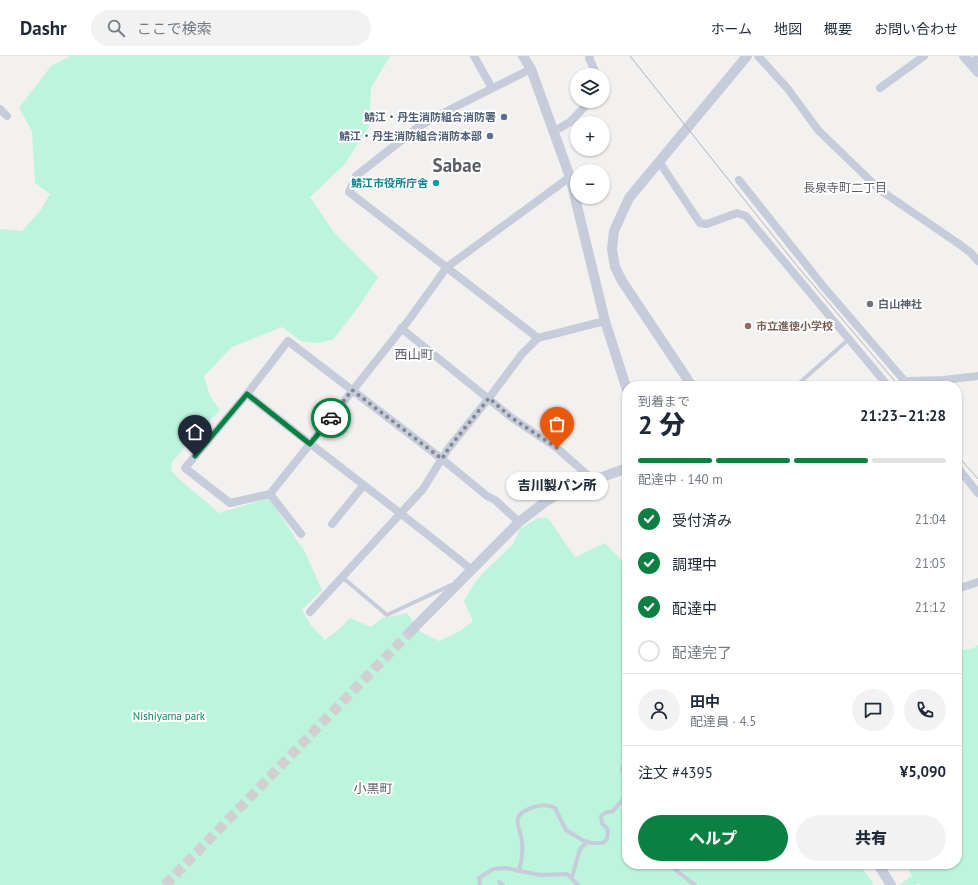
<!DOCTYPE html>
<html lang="ja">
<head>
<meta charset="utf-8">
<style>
  body { margin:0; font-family:"PT Sans","Noto Sans JP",sans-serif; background:#f2f2f3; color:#1f2937; height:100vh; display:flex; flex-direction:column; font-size:15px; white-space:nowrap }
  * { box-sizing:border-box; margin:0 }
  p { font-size:13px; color:#747a83 }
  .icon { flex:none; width:22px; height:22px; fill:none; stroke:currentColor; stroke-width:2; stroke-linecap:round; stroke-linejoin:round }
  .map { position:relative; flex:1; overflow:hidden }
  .panel { position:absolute; left:622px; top:325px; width:340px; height:488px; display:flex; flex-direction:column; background:#fff; border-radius:16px; box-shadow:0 1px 3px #0004 }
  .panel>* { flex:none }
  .controls { position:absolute; left:570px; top:12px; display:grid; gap:8px }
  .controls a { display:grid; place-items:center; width:40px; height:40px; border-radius:50%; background:#fff; box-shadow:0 1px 3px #0004; font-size:20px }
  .pin { position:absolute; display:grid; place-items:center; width:34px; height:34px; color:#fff; margin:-41px -17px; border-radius:50% 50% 50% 0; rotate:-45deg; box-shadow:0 0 4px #0007 }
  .pin .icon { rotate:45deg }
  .courier { position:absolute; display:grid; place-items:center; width:40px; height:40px; margin:-20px; border:3px solid #0b8043; border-radius:50%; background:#fff; color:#222; box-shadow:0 1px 5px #0007 }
  .bubble { position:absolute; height:28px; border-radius:14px; background:#fff; box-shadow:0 1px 3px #0004; font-size:13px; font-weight:800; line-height:28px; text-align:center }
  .summary em { font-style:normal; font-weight:800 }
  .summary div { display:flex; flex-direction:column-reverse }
  .summary { display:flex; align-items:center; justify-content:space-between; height:68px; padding:0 16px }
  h1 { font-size:26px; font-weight:800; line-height:30px }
  .bar { display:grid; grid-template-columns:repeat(4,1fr); gap:6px 4px; align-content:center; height:48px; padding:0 16px }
  .bar i { height:5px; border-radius:3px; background:#e0e1e3 }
  .bar .current { background:#0b8043 }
  .bar p { grid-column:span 4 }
  .line { display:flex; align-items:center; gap:10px; padding:0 16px; border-top:1px solid #e0e1e3 }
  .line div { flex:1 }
  .round { display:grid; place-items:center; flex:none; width:42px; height:42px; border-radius:21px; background:#f2f2f3 }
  ol { padding:0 16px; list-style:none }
  li { display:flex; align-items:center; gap:12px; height:44px }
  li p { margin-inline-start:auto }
  li .icon { padding:4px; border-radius:50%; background:#0b8043; color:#fff; stroke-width:4 }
  li:last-child { color:#747a83 }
  li i { width:22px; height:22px; border:2px solid #e0e1e3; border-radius:50% }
  .button { display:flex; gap:8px; margin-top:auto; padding:8px 16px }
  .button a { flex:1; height:46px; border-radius:24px; background:#0b8043; color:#fff; font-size:16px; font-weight:800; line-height:46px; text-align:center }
  .button a+a { background:#f2f2f3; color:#1f2937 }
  header { display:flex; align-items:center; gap:24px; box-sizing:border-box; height:56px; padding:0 20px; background:#fff; border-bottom:1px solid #e0e1e3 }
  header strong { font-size:19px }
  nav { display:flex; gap:22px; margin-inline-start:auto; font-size:14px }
  .search { width:280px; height:36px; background:#f2f2f3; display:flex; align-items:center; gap:10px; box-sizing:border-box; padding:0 14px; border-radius:22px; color:#747a83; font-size:15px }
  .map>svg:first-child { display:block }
  .green { fill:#bcf4dd }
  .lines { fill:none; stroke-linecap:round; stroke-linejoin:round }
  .tertiary-tunnel { stroke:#d0d0d3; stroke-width:10; stroke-dasharray:10 5; stroke-linecap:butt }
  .service { stroke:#c6ccd9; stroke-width:4 }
  .minor { stroke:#c6ccd9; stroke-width:8 }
  .tertiary { stroke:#c6ccd9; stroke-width:10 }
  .tram { stroke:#b2b3bb; stroke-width:1 }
  .done { stroke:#838792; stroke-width:4; stroke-dasharray:0 7.2 }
  .route { stroke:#0b8043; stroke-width:5 }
  .service-dot { fill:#5c6f8a; stroke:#fff; stroke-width:1.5 }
  .culture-dot { fill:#0f9aa8; stroke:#fff; stroke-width:1.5 }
  .worship-dot { fill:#6b7280; stroke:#fff; stroke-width:1.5 }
  .education-dot { fill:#8d6e63; stroke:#fff; stroke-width:1.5 }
  .labels { text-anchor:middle; stroke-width:4; stroke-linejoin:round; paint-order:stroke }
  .service-label { font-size:11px; font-weight:bold; fill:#4e5e75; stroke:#fff; text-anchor:end }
  .culture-label { font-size:11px; font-weight:bold; fill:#0d838f; stroke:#fff; text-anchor:end }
  .worship-label { font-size:11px; font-weight:bold; fill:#5b616d; stroke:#fff; text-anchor:start }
  .education-label { font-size:11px; font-weight:bold; fill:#785e54; stroke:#fff; text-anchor:start }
  .park-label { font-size:11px; fill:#0f8362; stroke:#fff }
  .neighbourhood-label { font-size:12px; fill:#5c5e66; stroke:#fff }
  .quarter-label { font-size:13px; fill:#5c5e66; stroke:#fff }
  .town-label { font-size:19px; font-weight:bold; fill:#5c5e66; stroke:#fff }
</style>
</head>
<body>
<header>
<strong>Dashr</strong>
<div class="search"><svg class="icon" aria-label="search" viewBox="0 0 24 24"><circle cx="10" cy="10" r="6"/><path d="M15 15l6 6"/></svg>ここで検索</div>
<nav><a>ホーム</a><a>地図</a><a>概要</a><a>お問い合わせ</a></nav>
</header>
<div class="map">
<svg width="978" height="829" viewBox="0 0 978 829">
  <rect width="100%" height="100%" fill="#f3f1f0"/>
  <g class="green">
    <path d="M 71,0 L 390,0 L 371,32 L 369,71 L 344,109 L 310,141 L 333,175 L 378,221 L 362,246 L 333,284 L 316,287 L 301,285 L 282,271 L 232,291 L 204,320 L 210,340 L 220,354 L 190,385 L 172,406 L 171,414 L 179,423 L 219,457 L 269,442 L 305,496 L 322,534 L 302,554 L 310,568 L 325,584 L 339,573 L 350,562 L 371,571 L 382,562 L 407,557 L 421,576 L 439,585 L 460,575 L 473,565 L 464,545 L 474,528 L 482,518 L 513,488 L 519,474 L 537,462 L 548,462 L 575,501 L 605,487 L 627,510 L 627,808 L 860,808 L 874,829 L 0,829 L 0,173 L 22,175 L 40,155 L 50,138 L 35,127 L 32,75 L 19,52 L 51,10 Z"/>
    <path d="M 978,589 L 978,829 L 920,829 L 919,827 L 916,829 L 899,829 L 912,820 L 906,808 L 957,808 L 957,595 L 974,592 Z"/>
  </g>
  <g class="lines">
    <path class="tertiary-tunnel" d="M 165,829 L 411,575"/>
    <g class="service">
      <path d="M 796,330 L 849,283"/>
      <path d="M 342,521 L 387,559 L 451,529"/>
      <path d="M 670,808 L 678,816 L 695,829"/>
      <path d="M 519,815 C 522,805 523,795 522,785 C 520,770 509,760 531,752 C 540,749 546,748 555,752 L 566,774 L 584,785 L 591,787 L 603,787 L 607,783 L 608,774 L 602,767 L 601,760 L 605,757 L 613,755 L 625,741 L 627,730 L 622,713 L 627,700"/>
      <path d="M 572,821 L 580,793 L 587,786"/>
      <path d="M 499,826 L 503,829"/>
      <path d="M 480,829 L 479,822 L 493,813 L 506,812 L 540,819 L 567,818 L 578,829"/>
    </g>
    <g class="minor">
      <path d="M 474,0 L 492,32"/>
      <path d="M 590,0 L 589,2 L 597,19"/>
      <path d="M 758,0 L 788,33 L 818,74 L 880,134 L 959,188 L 971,197 L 978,205"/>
      <path d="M 971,8 L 978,2"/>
      <path d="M 531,13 L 433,62 L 417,72 L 356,120 L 349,136 L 538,282"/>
      <path d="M 880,32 L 924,0"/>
      <path d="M 0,53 L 7,60"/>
      <path d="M 560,72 L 570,66 L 590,45"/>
      <path d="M 660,107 L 700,167 L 707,168 L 737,157 L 746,160 L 888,330"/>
      <path d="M 739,124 L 823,230 L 909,330"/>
      <path d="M 401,272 L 512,362 L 557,392 L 593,424"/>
      <path d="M 896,330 L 906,325 L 944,324 L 978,320"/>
      <path d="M 247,338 C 321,397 398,454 472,514"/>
      <path d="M 957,411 L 978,437"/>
      <path d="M 270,438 L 408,265 L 447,211 L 570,121"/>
      <path d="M 332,468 L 363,430"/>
      <path d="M 301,478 L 270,438 L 230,447 L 185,412 L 247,338 L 288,285 L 442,403 L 487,440 L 495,444 L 519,466"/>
      <path d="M 957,533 L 978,526"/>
      <path d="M 310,556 L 423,433 L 448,393 L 489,342 L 522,298 L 538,282 L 605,265"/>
    </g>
    <g class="tertiary">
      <path d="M 523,0 L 531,13 L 570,121 L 605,265 L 627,334"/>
      <path d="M 964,0 L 978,16"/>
      <path d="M 692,330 L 622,225 L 615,211 L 612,193 L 614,175 L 629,142 L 747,0"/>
      <path d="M 411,575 L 519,466 L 545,446 L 564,435 L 627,412"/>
      <path d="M 878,808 L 891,829"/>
    </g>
    <g class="tram">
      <path d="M 630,0 L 798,211 L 899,330"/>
      <path d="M 957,399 L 978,423"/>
    </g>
  </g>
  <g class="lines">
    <path class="done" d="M 331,362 L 352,334 L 442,403 L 448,393 L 489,342 L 512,362 L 557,392"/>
    <path class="route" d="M 195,400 L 247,338 L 310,388 L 331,362"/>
  </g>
  <g class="service-dot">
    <circle cx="504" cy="61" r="4"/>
    <circle cx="490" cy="80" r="4"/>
  </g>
  <circle class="culture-dot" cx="436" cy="127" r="4"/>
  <circle class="worship-dot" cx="870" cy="248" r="4"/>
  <circle class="education-dot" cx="748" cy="270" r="4"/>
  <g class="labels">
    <g class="service-label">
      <text x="496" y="65">鯖江・丹生消防組合消防署</text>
      <text x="482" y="84">鯖江・丹生消防組合消防本部</text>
    </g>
    <g class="culture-label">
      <text x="428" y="131">鯖江市役所庁舎</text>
    </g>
    <g class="worship-label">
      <text x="878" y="252">白山神社</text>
    </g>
    <g class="education-label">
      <text x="756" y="274">市立進徳小学校</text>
    </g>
    <g class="park-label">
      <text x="169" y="664">Nishiyama park</text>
    </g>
    <g class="neighbourhood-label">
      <text x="845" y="136">長泉寺町二丁目</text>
    </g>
    <g class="quarter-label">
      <text x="414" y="303">西山町</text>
      <text x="373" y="737">小黒町</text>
    </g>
    <g class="town-label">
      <text x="457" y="116">Sabae</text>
    </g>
  </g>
</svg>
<div class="controls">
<a><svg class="icon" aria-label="layers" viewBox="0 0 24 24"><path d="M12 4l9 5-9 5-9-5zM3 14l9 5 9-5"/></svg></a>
<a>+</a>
<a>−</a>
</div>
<div class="pin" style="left:557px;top:392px;background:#ea580c"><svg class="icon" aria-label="bag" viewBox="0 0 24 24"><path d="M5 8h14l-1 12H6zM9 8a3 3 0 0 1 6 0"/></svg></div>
<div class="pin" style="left:195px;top:400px;background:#1f2937"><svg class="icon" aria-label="home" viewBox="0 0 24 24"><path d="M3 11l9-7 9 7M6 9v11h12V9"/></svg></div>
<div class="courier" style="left:331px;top:362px"><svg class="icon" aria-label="car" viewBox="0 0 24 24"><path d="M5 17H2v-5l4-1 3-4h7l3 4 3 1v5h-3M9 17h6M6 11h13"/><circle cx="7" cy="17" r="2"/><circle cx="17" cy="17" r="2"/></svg></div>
<div class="bubble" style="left:506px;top:416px;width:102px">吉川製パン所</div>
<section class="panel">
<div class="summary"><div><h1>2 分</h1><p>到着まで</p></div><em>21:23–21:28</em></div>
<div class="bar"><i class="current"></i><i class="current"></i><i class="current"></i><i></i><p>配達中 · 140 m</p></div>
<ol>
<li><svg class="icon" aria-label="check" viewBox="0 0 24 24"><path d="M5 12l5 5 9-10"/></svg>受付済み<p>21:04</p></li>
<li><svg class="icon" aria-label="check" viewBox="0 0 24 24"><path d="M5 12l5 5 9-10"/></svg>調理中<p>21:05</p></li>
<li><svg class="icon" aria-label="check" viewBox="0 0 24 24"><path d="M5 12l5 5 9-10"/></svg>配達中<p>21:12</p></li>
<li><i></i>配達完了</li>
</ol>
<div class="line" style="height:72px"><a class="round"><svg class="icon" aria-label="person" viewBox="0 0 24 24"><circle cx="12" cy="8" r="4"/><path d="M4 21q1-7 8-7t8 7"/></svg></a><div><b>田中</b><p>配達員 · 4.5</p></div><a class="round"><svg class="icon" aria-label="chat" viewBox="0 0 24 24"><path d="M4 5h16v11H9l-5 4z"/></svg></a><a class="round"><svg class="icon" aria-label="phone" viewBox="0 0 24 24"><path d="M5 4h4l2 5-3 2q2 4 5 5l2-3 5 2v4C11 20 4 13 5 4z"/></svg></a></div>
<div class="line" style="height:52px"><div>注文 #4395</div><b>¥5,090</b></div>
<div class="button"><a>ヘルプ</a><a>共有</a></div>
</section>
</div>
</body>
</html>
